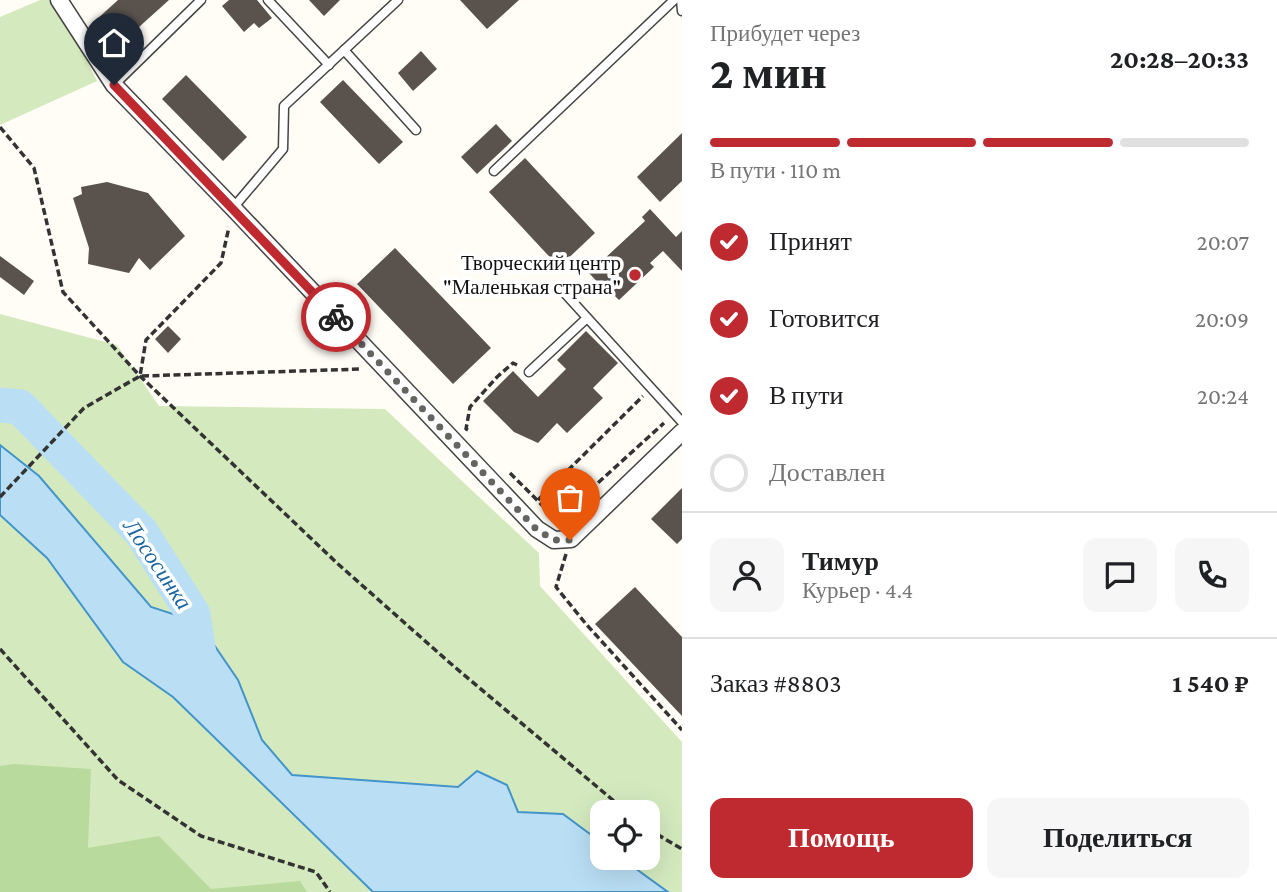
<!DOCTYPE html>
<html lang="ru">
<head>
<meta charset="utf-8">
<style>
  body { margin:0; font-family:"Crimson Pro",serif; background:#f6f6f6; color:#202124; height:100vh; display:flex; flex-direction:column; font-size:26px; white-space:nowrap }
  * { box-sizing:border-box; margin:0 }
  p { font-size:23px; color:#757577 }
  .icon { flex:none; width:38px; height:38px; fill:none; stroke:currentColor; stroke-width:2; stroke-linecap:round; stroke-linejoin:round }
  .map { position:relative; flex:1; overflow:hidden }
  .panel { display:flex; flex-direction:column; background:#fff; width:595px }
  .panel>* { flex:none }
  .controls { position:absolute; left:590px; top:800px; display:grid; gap:14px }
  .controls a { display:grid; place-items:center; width:70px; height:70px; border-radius:14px; background:#fff; box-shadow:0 7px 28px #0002; font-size:35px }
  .pin { position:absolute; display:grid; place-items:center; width:60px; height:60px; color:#fff; margin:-72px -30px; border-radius:50% 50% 50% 0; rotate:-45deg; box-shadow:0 0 7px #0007 }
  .pin .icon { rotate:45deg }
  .courier { position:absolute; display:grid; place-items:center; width:70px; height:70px; margin:-35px; border:5px solid #bf2a31; border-radius:50%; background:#fff; color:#222; box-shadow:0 2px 9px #0007 }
  .overview em { font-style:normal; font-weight:700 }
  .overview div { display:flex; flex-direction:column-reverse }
  .overview { display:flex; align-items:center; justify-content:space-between; height:119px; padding:0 28px }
  h1 { font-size:46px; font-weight:700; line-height:52px }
  .bar { display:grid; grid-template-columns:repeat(4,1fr); gap:10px 7px; align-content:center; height:84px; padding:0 28px }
  .bar i { height:9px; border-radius:5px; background:#e0e0e0 }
  .bar .active { background:#bf2a31 }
  .bar p { grid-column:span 4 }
  .line { display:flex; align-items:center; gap:18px; padding:0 28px; border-top:2px solid #e0e0e0 }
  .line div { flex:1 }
  .round { display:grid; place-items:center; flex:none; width:74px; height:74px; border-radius:14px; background:#f6f6f6 }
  ol { padding:0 28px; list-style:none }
  li { display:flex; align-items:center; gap:21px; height:77px }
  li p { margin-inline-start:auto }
  li .icon { padding:7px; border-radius:50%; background:#bf2a31; color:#fff; stroke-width:4 }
  li:last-child { color:#757577 }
  li i { width:38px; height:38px; border:4px solid #e0e0e0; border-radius:50% }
  .cta { display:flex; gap:14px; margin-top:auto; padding:14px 28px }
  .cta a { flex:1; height:80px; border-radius:14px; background:#bf2a31; color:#fff; font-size:28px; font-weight:700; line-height:80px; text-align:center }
  .cta a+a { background:#f6f6f6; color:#202124 }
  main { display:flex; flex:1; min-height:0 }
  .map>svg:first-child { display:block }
  .green { fill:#d4eabe }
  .forest { fill:#b9da9d }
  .water { fill:#badff5; stroke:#4294cb; stroke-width:2 }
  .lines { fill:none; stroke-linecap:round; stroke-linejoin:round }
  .river { stroke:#badff5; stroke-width:35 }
  .building { fill:#59524d }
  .service-casing { stroke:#444; stroke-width:11 }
  .minor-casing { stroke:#444; stroke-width:19 }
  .path { stroke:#333; stroke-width:3.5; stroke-dasharray:7 3.5; stroke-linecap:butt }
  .service { stroke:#fff; stroke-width:8 }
  .minor { stroke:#fff; stroke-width:16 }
  .done { stroke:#646461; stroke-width:7; stroke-dasharray:0 12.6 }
  .route { stroke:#bf2a31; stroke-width:9 }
  .poi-dot { fill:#bf2a31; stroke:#fff; stroke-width:2.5 }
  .labels { text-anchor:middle; stroke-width:7; stroke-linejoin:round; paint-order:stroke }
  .poi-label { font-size:21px; fill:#111; stroke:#fff; text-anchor:end }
  .water-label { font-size:23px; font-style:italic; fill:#1b66a2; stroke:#fff }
</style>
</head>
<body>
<main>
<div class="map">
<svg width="682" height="892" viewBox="0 0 682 892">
  <rect width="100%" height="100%" fill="#fffdf5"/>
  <g class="green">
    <path d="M 40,0 L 57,0 L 97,81 L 0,125 L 0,17 Z"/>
    <path d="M 0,314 L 117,345 L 159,406 L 385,409 L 539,553 L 540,586 L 682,742 L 682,892 L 668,892 L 621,858 L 648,858 L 648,812 L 602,812 L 602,843 L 563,814 L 518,812 L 507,785 L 458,787 L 292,775 L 262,740 L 238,680 L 194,614 L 185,618 L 151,607 L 39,476 L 0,445 Z"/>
    <path d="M 0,515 L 47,558 L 123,662 L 173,697 L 373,892 L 0,892 Z"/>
  </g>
  <path class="forest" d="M 14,764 L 91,769 L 88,848 L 159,836 L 211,889 L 300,881 L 307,892 L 0,892 L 0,766 Z"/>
  <path class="water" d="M 0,445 L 39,476 L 151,607 L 185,618 L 193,614 L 238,680 L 262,740 L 292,775 L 458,787 L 477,771 L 507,785 L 518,812 L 563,814 L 602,843 L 602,858 L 621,858 L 668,892 L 373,892 L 173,697 L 123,662 L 47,558 L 0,515 Z"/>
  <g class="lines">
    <path class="river" d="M 0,405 L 20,407 L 141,532 L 193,614 L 200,661"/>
  </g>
  <g class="building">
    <path d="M 118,0 L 169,0 L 119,45 L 96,20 Z"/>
    <path d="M 229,0 L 257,0 L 272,18 L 259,28 L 254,23 L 244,32 L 222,6 Z"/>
    <path d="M 309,0 L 340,0 L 324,16 Z"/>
    <path d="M 460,0 L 519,0 L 487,29 Z"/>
    <path d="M 421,51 L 437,69 L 413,91 L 398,73 Z"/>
    <path d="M 186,75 L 247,137 L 223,161 L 162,99 Z"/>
    <path d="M 343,80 L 403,142 L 379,164 L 320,102 Z"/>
    <path d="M 496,124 L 512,141 L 477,174 L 461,157 Z"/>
    <path d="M 682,133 L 682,181 L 660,202 L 637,177 Z"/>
    <path d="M 525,158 L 595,233 L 559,267 L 489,192 Z"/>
    <path d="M 107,182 L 148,193 L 185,236 L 150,270 L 139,258 L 129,273 L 88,264 L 89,248 L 73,198 L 82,194 L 81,187 Z"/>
    <path d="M 650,209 L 676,237 L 682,231 L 682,271 L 663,251 L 650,263 L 654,267 L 619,300 L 604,285 L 602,287 L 589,273 L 645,221 L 642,217 Z"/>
    <path d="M 395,248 L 491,348 L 453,384 L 357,284 Z"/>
    <path d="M 0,256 L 34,281 L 24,295 L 0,277 Z"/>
    <path d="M 168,326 L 181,339 L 168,353 L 155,339 Z"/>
    <path d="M 586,331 L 618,363 L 593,388 L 603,398 L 567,433 L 557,423 L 538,443 L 514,432 L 483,401 L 513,371 L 538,397 L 566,369 L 557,360 Z"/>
    <path d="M 682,488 L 682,539 L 677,544 L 651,519 Z"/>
    <path d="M 635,587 L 682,637 L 682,716 L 595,624 Z"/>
  </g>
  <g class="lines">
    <g class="service-casing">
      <g id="service">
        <path d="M 268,0 L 329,65"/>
        <path d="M 681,0 L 682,11"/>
        <path d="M 344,50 L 416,130"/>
        <path d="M 114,85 L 201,0"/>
        <path d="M 494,171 L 674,0"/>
        <path d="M 233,208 L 283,149 L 284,106 L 398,0"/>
        <path d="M 561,289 L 682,422"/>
        <path d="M 529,372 L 587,318"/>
      </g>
    </g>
    <g class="minor-casing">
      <path id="minor" d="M 59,0 L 114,85 L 233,208 L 537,529 L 554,540 L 571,539 L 682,432"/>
    </g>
    <g class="path">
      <path d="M 0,127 L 34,168 L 63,292 L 140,376 L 338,564 L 450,663 L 627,812"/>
      <path d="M 142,376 L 361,369"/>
      <path d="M 468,430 L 466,429 L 470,407 L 497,377 L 513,363 L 517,365"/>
      <path d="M 510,473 L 544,507 L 567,511"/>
      <path d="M 0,497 L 84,408 L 140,376 L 146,340 L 221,263 L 229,227"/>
      <path d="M 538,500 L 643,396"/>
      <path d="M 567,511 L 664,423"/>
      <path d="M 566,554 L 556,587 L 586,624 L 682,730"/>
      <path d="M 0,649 L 118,780 L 201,836 L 316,872 L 330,892"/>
      <path d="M 648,829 L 682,849"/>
    </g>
    <use href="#service" class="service"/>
    <use href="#minor" class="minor"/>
  </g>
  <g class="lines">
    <path class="done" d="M 336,317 L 537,530 L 554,540 L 570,540"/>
    <path class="route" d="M 114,85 L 336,317"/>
  </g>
  <circle class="poi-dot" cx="635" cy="275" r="7"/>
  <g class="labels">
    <g class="poi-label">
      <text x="621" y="270">Творческий центр<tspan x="621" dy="24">"Маленькая страна"</tspan></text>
    </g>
    <g class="water-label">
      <text transform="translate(158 564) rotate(56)" y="8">Лососинка</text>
    </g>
  </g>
</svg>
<div class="controls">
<a><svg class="icon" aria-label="locate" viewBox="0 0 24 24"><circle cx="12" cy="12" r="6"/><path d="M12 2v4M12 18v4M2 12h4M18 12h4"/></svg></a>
</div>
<div class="pin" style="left:570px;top:540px;background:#ea580c"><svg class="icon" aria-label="bag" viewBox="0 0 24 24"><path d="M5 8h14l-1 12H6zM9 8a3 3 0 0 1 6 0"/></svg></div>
<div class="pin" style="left:114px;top:85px;background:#1f2937"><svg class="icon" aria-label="home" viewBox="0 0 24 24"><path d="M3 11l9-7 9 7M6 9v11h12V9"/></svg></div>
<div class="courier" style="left:336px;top:317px"><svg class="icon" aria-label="bike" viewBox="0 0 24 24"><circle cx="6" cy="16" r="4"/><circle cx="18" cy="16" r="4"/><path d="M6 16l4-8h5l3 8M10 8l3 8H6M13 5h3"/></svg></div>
</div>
<section class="panel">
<div class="overview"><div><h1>2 мин</h1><p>Прибудет через</p></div><em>20:28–20:33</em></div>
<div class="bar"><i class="active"></i><i class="active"></i><i class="active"></i><i></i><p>В пути · 110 m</p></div>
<ol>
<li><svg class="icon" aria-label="check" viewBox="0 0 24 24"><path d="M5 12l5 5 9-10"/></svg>Принят<p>20:07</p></li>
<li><svg class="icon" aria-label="check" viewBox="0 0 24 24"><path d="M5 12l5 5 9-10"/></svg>Готовится<p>20:09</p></li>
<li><svg class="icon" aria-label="check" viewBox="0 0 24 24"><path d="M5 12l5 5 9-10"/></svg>В пути<p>20:24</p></li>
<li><i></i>Доставлен</li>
</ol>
<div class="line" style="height:126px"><a class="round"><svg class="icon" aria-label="person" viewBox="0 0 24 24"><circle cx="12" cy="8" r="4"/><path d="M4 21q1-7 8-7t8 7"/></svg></a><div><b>Тимур</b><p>Курьер · 4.4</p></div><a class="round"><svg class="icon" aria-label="chat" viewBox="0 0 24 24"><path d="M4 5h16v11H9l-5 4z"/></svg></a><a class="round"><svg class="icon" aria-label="phone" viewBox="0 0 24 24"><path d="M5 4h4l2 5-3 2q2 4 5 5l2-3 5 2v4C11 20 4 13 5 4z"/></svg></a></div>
<div class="line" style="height:91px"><div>Заказ #8803</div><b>1 540 ₽</b></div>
<div class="cta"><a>Помощь</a><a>Поделиться</a></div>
</section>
</main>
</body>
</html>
